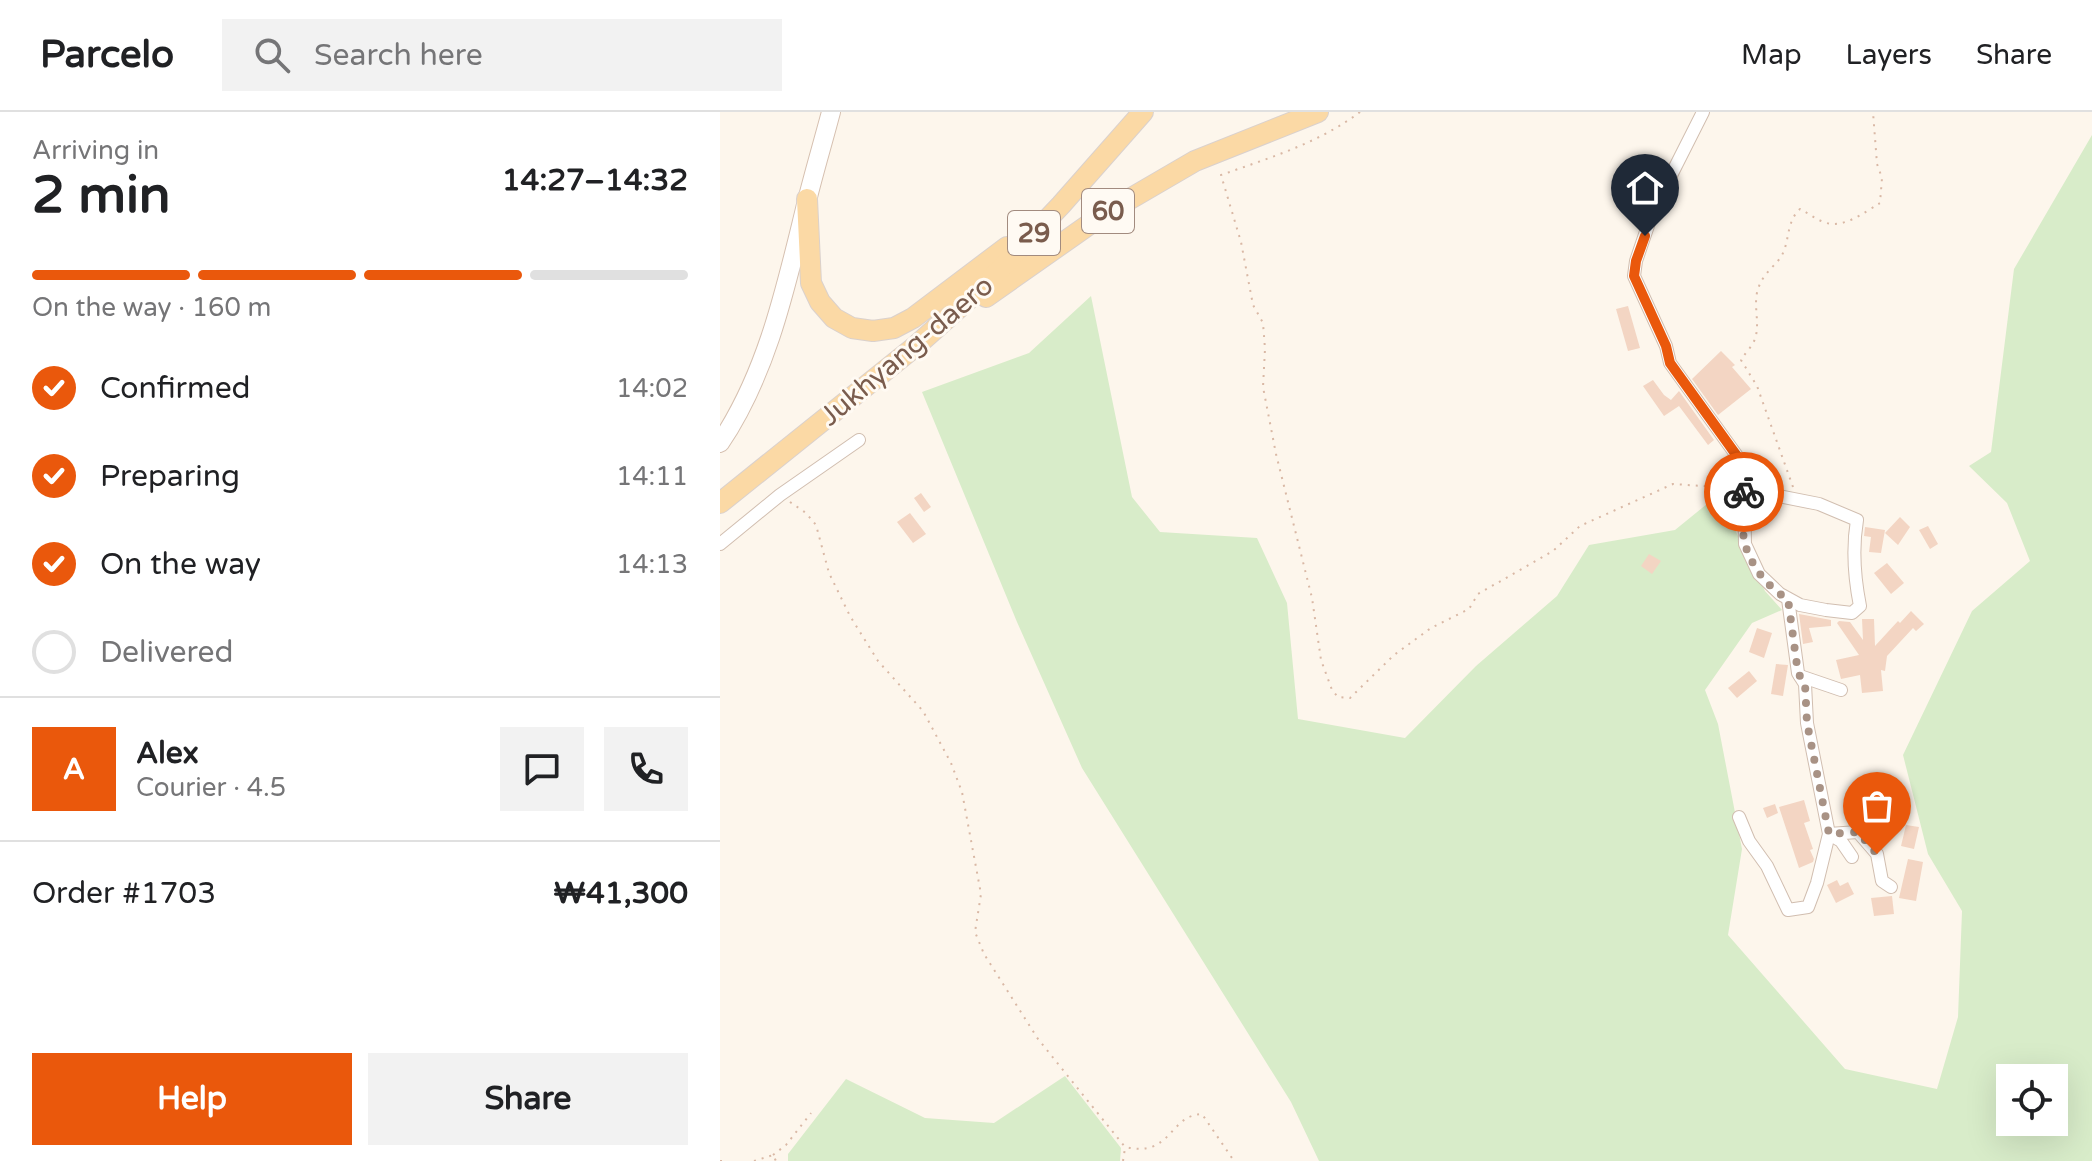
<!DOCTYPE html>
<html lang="en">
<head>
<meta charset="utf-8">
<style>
  body { margin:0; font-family:"Varela Round",sans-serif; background:#f2f2f2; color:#202124; height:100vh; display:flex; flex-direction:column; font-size:30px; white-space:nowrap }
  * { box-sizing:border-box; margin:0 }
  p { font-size:26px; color:#757577 }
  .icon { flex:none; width:44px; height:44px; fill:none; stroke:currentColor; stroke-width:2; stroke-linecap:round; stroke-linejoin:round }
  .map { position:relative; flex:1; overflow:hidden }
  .panel { display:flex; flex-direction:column; background:#fff; width:720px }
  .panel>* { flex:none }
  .fabs { position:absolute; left:1276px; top:952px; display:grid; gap:16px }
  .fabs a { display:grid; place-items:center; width:72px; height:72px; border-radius:0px; background:#fff; box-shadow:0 8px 32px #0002; font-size:40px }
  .pin { position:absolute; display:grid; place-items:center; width:68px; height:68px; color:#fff; margin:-82px -34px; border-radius:50% 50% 50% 0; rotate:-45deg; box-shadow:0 0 8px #0007 }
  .pin .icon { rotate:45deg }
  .courier { position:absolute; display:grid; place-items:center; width:80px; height:80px; margin:-40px; border:6px solid #ea580c; border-radius:50%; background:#fff; color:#222; box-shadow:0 2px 10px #0007 }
  .headline em { font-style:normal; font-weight:800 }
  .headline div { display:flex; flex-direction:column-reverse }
  .headline { display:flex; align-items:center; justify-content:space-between; height:136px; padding:0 32px }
  h1 { font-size:52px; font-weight:800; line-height:60px }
  .bar { display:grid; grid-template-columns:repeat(4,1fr); gap:12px 8px; align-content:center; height:96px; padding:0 32px }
  .bar i { height:10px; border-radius:6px; background:#e0e0e0 }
  .bar .on { background:#ea580c }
  .bar p { grid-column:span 4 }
  .line { display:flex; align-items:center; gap:20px; padding:0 32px; border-top:2px solid #e0e0e0 }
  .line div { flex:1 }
  .round { display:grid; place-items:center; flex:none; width:84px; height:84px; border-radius:0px; background:#f2f2f2 }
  ol { padding:0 32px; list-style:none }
  li { display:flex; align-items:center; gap:24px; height:88px }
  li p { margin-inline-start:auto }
  li .icon { padding:8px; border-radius:50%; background:#ea580c; color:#fff; stroke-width:4 }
  li:last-child { color:#757577 }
  li i { width:44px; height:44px; border:4px solid #e0e0e0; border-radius:50% }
  .action { display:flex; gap:16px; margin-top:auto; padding:16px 32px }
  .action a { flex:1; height:92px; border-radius:0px; background:#ea580c; color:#fff; font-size:32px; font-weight:800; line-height:92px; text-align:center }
  .action a+a { background:#f2f2f2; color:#202124 }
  header { display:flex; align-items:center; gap:48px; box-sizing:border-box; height:112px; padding:0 40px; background:#fff; border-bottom:2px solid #e0e0e0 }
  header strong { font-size:38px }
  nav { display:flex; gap:44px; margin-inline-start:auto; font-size:28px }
  .search { width:560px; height:72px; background:#f2f2f2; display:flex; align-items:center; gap:20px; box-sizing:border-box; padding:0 28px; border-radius:0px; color:#757577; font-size:30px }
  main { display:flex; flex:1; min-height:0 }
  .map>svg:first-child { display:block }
  .green { fill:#d8ecc9; fill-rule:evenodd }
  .building { fill:#f3d5c3 }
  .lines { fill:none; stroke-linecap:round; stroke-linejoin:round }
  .street-casing { stroke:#d1beb0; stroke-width:14 }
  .secondary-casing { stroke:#d6c0b0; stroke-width:20 }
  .primary-casing { stroke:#dad1cd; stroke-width:22 }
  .path { stroke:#d9b8a5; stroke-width:2; stroke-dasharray:2 6; stroke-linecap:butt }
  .street { stroke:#fff; stroke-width:12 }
  .secondary { stroke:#fff; stroke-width:18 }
  .primary { stroke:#fbd9a5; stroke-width:20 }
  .done { stroke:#a89285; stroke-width:8; stroke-dasharray:0 14.4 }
  .route { stroke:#ea580c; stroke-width:10 }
  .labels { text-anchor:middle; stroke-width:6; stroke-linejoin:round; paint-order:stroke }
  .shield { fill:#fffaf3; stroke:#a28b7f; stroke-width:2 }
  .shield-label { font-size:26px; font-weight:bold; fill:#7a5c4d }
  .street-label { font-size:28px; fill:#7a5c4d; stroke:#fffaf3 }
</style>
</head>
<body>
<header>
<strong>Parcelo</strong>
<div class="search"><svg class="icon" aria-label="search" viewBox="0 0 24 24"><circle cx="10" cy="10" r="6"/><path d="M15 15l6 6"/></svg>Search here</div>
<nav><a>Map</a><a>Layers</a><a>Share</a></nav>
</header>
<main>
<section class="panel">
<div class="headline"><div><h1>2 min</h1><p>Arriving in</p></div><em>14:27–14:32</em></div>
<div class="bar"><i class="on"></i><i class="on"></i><i class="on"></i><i></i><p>On the way · 160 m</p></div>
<ol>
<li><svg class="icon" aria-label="check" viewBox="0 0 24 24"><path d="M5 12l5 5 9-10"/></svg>Confirmed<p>14:02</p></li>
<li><svg class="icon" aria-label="check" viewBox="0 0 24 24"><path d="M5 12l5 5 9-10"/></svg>Preparing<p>14:11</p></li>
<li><svg class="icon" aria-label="check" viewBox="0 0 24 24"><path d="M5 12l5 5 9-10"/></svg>On the way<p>14:13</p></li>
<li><i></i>Delivered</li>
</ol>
<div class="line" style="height:144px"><b class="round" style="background:#ea580c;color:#fff">A</b><div><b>Alex</b><p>Courier · 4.5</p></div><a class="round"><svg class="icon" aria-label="chat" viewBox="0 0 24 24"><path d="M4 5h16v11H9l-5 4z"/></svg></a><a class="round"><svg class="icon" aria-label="phone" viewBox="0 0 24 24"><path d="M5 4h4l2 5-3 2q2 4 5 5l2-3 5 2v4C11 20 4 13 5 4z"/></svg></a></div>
<div class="line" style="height:104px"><div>Order #1703</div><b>₩41,300</b></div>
<div class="action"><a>Help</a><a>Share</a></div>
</section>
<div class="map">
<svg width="1372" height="1049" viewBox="0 0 1372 1049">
  <rect width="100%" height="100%" fill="#fdf6ec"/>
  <g class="green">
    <path d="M 1372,23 L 1372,1049 L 599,1049 L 571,990 L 362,656 L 297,510 L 202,280 L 309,241 L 371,184 L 412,385 L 440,420 L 537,426 L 567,491 L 578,607 L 685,626 L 756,554 L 837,484 L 869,433 L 955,418 L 998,383 L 1045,479 L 1062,498 L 1032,511 L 985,578 L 998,612 L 1022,737 L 1008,823 L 1125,957 L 1217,977 L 1238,905 L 1242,799 L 1208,742 L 1183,643 L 1252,499 L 1310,449 L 1287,391 L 1249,354 L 1271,340 L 1294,157 ZM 1290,966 L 1334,966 L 1334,1010 L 1290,1010 Z"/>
    <path d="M 345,964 L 401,1036 L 400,1049 L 68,1049 L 68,1042 L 126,967 L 205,1006 L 274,1011 Z"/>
  </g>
  <g class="building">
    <path d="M 908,194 L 920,236 L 908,239 L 896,197 Z"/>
    <path d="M 1001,239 L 1015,253 L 1012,255 L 1031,277 L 998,303 L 972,267 Z"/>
    <path d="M 933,268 L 944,283 L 951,288 L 959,279 L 994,328 L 988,333 L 959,294 L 944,304 L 923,274 Z"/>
    <path d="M 201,381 L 211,395 L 204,400 L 194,386 Z"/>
    <path d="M 190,401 L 206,422 L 193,431 L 177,410 Z"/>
    <path d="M 1180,405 L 1190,415 L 1178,433 L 1165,421 Z"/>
    <path d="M 1208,414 L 1218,432 L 1210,437 L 1199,418 Z"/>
    <path d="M 1145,415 L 1165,418 L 1161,441 L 1149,440 L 1151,425 L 1144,424 Z"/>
    <path d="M 929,442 L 941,449 L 932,462 L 921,454 Z"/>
    <path d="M 1167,451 L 1184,471 L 1171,482 L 1154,461 Z"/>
    <path d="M 1191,499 L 1204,512 L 1196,519 L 1193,516 L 1167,544 L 1165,559 L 1161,558 L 1163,579 L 1142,581 L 1140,563 L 1121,567 L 1116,548 L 1139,543 L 1117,511 L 1119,509 L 1130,510 L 1143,528 L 1142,507 L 1154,507 L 1155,534 L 1178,509 L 1180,511 Z"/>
    <path d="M 1079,502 L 1111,508 L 1111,514 L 1089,516 L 1093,530 L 1083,532 Z"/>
    <path d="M 1037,516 L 1052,521 L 1044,546 L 1029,540 Z"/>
    <path d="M 1056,552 L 1068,553 L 1063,584 L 1051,582 Z"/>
    <path d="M 1029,559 L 1037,569 L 1017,586 L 1008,576 Z"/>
    <path d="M 1084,688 L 1090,709 L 1084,711 L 1093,737 L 1090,738 L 1094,747 L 1093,750 L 1079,756 L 1059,695 Z"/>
    <path d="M 1055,692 L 1058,701 L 1047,706 L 1043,696 Z"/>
    <path d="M 1186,713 L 1199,715 L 1194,737 L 1181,734 Z"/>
    <path d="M 1188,747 L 1203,750 L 1196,789 L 1179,786 Z"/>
    <path d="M 1117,768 L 1120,774 L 1128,770 L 1134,782 L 1116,791 L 1107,773 Z"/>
    <path d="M 1172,784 L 1174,802 L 1154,804 L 1151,786 Z"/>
  </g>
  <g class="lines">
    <g class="street-casing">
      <g id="street">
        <path d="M 983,0 L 933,99 L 916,149 L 914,164 L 946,234 L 950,251 L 1017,344 L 1024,377 L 1025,432 L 1039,462 L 1060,482 L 1080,493 L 1106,498 L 1132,501 L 1140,494 C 1134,464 1132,438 1137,408 L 1099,392 L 1024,377"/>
        <path d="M 0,432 L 60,383 L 139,328"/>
        <path d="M 1080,564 L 1121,578"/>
        <path d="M 1019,705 L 1029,729 L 1047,754 L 1068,798 L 1088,795 L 1097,771 L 1109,722 L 1087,611 L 1085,572 L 1078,561 L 1068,487"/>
        <path d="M 1109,722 L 1138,720 L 1157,742 L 1162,769 L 1171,775"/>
        <path d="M 1109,722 L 1121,729 L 1132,745"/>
      </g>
    </g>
    <g class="secondary-casing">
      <path id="secondary" d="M 0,331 C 46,263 65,179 84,101 C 92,67 102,34 111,0"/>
    </g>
    <g class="primary-casing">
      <g id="primary">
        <path d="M 87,87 L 91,171 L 100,190 L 114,206 L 132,216 L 153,219 L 174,216 L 193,206 L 287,135"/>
        <path d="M 266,185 L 384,102 L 475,49 L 598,0"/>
        <path d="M 0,391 L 197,233 L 270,168 L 341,93 L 423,0"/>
      </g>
    </g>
    <g class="path">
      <path d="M 640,0 C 599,31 549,46 501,63 L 521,130 L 533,193 L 543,211 L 545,237 L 543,275 L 556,342 L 592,486 L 601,548 L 612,578 L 618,585 L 630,586 L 674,543 L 711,516 L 749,497 L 758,482 L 833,439 L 860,414 L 953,372 L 1011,376"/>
      <path d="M 1073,375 L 1037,274 L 1021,248 C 1025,241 1032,235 1035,227 C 1041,209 1031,190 1040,172 C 1045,160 1058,151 1062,143 C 1070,128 1066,110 1080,97 C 1088,101 1095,107 1104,110 C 1122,118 1145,100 1160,91 L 1162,66 L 1157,52 L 1153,0"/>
      <path d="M 70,390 L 86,401 L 96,413 L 109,461 L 130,504 L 158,549 L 203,599 L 231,651 L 242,680 L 261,782 L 255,820 L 264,842 L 318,927 L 405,1035 C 452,1046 449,1003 482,1002 L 514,1049"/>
      <path d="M 53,1043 L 66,1033 L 91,1001"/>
      <path d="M 0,1049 L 3,1049"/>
      <path d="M 34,1049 L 53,1043 L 56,1049"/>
      <path d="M 403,1049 L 405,1036"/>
    </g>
    <use href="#street" class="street"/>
    <use href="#secondary" class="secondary"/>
    <use href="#primary" class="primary"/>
  </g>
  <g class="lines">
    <path class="done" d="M 1024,380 C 1024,395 1021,418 1025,432 C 1031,454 1048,476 1068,487 L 1078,561 L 1085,572 L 1087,611 L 1109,722 L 1138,720 L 1157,742"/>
    <path class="route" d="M 925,124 L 916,149 L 914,164 L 946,234 L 950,251 L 1017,344 L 1024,380"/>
  </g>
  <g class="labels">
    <g class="shield">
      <rect x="362" y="77" width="52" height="44" rx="6"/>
      <rect x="288" y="99" width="52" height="44" rx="6"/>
    </g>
    <g class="shield-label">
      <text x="388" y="108">60</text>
      <text x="314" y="130">29</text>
    </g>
    <g class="street-label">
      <text transform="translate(186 238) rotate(-40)" y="10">Jukhyang-daero</text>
    </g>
  </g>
</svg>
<div class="fabs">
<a><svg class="icon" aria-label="locate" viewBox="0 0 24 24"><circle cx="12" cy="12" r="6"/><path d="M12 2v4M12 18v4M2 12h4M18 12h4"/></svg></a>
</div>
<div class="pin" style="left:1157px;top:742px;background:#ea580c"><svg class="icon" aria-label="bag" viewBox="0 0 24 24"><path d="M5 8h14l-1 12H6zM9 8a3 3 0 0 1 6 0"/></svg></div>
<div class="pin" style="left:925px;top:124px;background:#1f2937"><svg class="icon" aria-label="home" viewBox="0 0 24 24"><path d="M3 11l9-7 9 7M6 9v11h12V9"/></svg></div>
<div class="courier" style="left:1024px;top:380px"><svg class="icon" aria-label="bike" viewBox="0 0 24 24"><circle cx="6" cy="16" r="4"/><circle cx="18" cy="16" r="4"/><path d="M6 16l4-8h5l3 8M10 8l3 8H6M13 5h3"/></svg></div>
</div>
</main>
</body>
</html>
